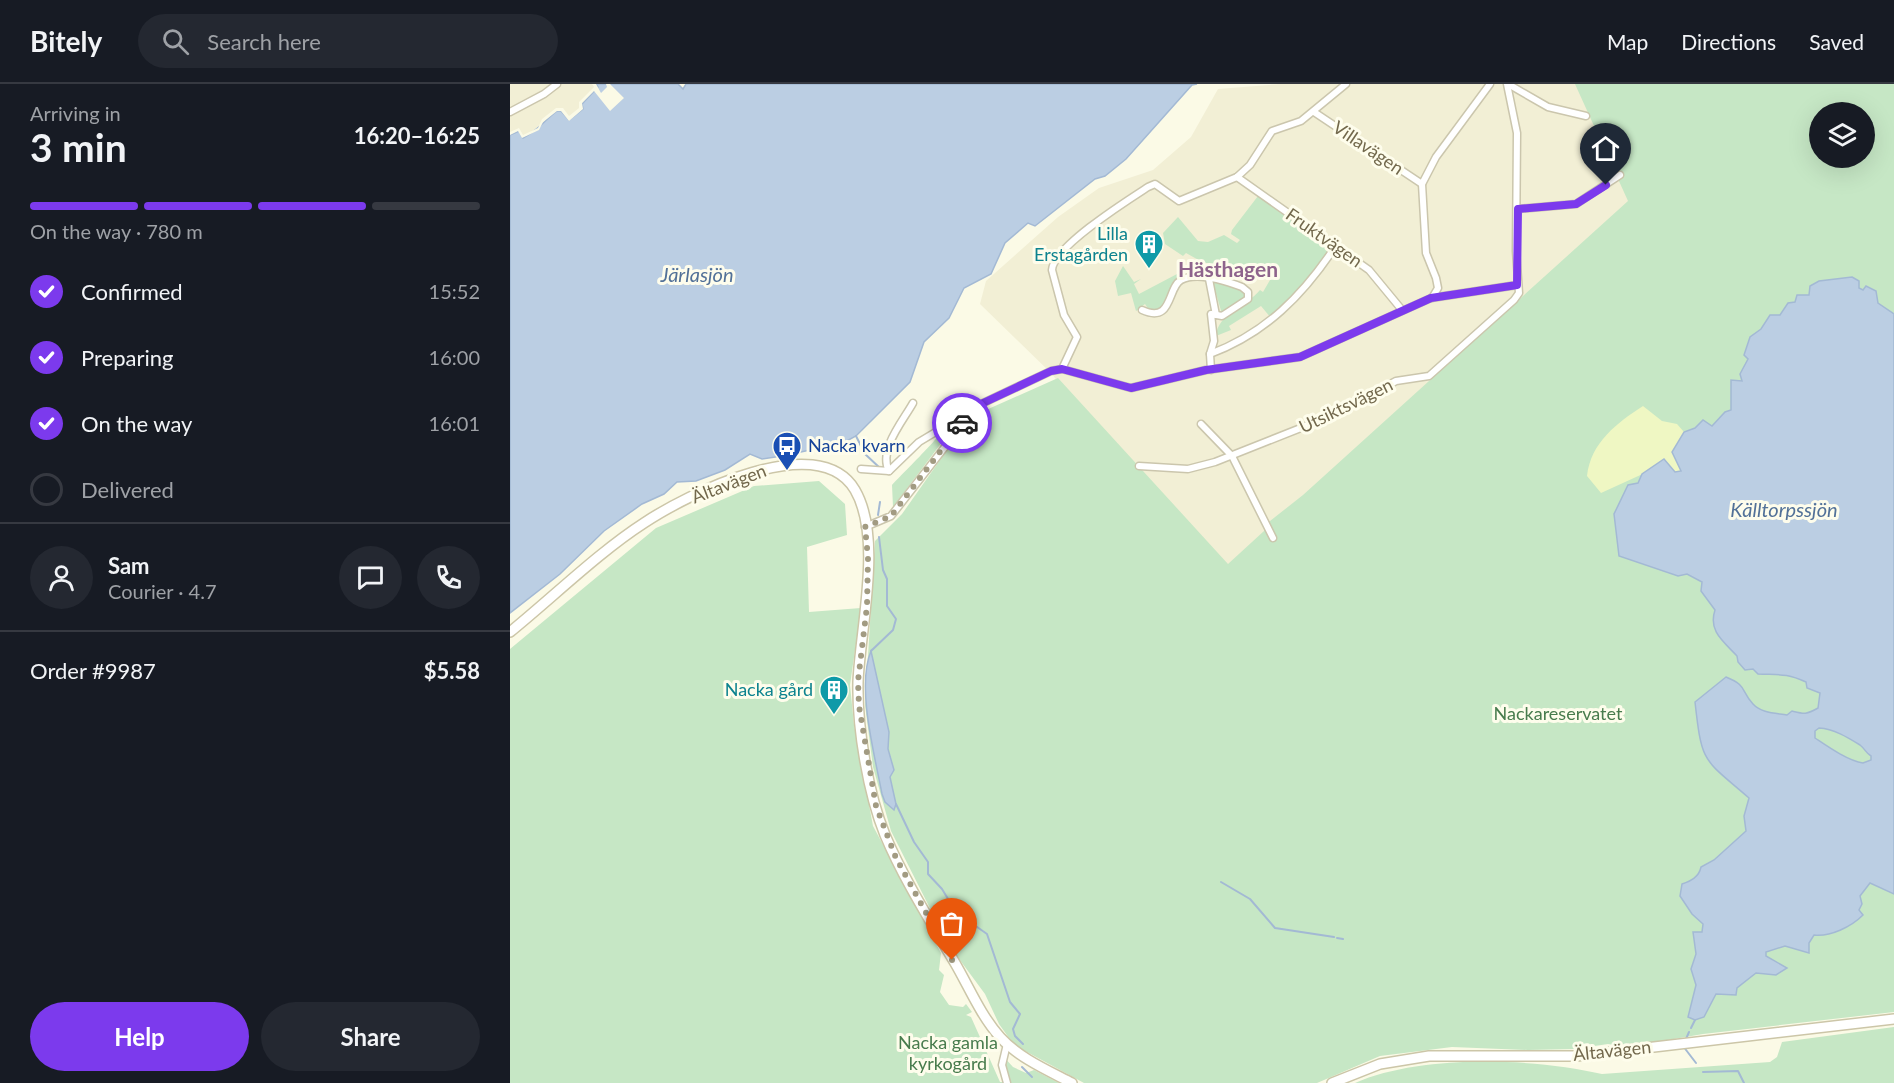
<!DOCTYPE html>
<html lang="en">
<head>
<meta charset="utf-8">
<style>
  body { margin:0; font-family:Lato,sans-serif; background:#242831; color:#f1f3f6; height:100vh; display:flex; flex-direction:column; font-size:22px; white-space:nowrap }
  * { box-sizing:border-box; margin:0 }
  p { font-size:20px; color:#9ea1a6 }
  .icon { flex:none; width:33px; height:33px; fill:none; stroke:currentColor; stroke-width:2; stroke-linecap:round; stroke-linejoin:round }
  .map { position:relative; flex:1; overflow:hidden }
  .drawer { display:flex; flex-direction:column; background:#171b24; width:510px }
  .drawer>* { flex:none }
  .fabs { position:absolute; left:1299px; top:18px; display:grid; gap:12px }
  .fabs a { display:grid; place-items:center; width:66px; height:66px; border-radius:50%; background:#171b24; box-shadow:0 6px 24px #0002; font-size:30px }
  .pin { position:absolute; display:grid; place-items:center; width:51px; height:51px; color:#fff; margin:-62px -26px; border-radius:50% 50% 50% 0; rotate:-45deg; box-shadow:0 0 6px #0007 }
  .pin .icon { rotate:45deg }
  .courier { position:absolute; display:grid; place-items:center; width:60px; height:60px; margin:-30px; border:4px solid #7c3aed; border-radius:50%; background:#fff; color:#222; box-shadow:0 2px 8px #0007 }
  .head em { font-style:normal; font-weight:700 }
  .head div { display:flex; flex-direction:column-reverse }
  .head { display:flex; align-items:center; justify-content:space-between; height:102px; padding:0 30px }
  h1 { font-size:39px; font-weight:700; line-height:45px }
  .bar { display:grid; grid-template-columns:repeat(4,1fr); gap:9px 6px; align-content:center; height:72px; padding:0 30px }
  .bar i { height:8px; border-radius:4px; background:#363941 }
  .bar .selected { background:#7c3aed }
  .bar p { grid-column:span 4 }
  .line { display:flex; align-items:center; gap:15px; padding:0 30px; border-top:2px solid #363941 }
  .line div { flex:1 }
  .round { display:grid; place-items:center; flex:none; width:63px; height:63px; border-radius:32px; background:#242831 }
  ol { padding:0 30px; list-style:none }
  li { display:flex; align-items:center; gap:18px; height:66px }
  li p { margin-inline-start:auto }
  li .icon { padding:6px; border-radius:50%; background:#7c3aed; color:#fff; stroke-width:4 }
  li:last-child { color:#9ea1a6 }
  li i { width:33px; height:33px; border:3px solid #363941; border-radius:50% }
  .primary-button { display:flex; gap:12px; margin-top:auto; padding:12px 30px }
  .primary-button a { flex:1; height:69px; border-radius:36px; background:#7c3aed; color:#fff; font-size:24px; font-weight:700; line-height:69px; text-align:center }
  .primary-button a+a { background:#242831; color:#f1f3f6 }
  header { display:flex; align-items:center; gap:36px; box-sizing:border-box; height:84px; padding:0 30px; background:#171b24; border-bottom:2px solid #363941 }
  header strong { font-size:28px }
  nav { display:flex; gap:33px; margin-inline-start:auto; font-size:21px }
  .search { width:420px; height:54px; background:#242831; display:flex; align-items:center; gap:15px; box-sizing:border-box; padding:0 21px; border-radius:33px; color:#9ea1a6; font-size:22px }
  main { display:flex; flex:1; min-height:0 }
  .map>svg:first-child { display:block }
  .residential { fill:#f2efd5 }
  .green { fill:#c6e7c5; fill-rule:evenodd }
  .sand { fill:#eff7c3 }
  .water { fill:#bbcee3; stroke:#a3b9d4; stroke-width:1.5; fill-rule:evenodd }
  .pier { fill:#fbfae6 }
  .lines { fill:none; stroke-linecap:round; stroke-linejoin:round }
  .stream { stroke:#a3b9d4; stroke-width:2 }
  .minor-casing { stroke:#cbc6ad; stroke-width:9 }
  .secondary-casing { stroke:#ccc6a8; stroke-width:12 }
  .minor { stroke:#fff; stroke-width:6 }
  .secondary { stroke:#fff; stroke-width:9 }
  .done { stroke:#a29b82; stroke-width:6; stroke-dasharray:0 10.8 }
  .route { stroke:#7c3aed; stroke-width:8 }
  .labels { text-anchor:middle; stroke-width:6; stroke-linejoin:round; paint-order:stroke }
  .street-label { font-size:18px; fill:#72684c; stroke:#fefdec }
  .culture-label { font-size:18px; fill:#0d838f; stroke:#fefdec; text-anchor:end }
  .transit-label { font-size:18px; fill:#164399; stroke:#fefdec; text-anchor:start }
  .park-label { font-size:18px; fill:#487c4d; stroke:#fefdec }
  .water-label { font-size:20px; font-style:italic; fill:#527198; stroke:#fefdec }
  .quarter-label { font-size:21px; font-weight:bold; fill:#8e648c; stroke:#fefdec }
</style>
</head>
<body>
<header>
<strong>Bitely</strong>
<div class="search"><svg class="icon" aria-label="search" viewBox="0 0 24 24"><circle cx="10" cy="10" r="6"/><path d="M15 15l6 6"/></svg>Search here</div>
<nav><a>Map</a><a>Directions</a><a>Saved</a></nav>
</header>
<main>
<section class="drawer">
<div class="head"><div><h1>3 min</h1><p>Arriving in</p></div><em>16:20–16:25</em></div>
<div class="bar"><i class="selected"></i><i class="selected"></i><i class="selected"></i><i></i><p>On the way · 780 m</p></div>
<ol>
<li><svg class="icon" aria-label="check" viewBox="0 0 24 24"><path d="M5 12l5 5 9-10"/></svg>Confirmed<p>15:52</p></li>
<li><svg class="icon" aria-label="check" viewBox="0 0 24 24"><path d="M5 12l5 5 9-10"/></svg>Preparing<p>16:00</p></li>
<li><svg class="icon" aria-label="check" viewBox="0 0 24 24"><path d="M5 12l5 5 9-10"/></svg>On the way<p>16:01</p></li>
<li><i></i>Delivered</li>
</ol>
<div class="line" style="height:108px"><a class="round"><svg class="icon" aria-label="person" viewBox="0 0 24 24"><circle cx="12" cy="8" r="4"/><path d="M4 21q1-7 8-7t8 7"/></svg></a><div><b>Sam</b><p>Courier · 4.7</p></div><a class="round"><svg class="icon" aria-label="chat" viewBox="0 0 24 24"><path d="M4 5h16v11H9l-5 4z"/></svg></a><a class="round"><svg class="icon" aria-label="phone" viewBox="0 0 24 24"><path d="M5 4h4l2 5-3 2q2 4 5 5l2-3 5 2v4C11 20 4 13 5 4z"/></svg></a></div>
<div class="line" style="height:78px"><div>Order #9987</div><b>$5.58</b></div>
<div class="primary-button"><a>Help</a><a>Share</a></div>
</section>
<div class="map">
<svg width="1384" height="999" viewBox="0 0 1384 999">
  <rect width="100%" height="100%" fill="#fbfae6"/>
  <g class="residential">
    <path d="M 0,0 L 86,0 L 88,3 L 73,25 L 59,37 L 51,27 L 29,46 L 12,54 L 8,47 L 0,51 Z"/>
    <path d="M 771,0 L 1071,0 L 1125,82 L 1132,112 L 719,486 L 603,383 L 543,291 L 470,220 L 476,197 L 548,133 L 589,104 L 643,86 L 681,53 L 708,5 Z"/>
  </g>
  <g class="green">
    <path d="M 1065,0 L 1384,0 L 1384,928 L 1193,950 L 1117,963 L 1098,960 L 1064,965 L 1018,966 L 942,963 L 870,972 L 807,999 L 574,999 L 504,961 L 489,940 L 475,910 L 438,860 L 381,747 L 363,683 L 355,621 L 365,457 L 392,430 L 442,359 L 476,326 L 548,294 L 718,480 L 754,447 L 755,441 L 793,411 L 1118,117 ZM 1310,28 L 1354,28 L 1354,74 L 1310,74 Z"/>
    <path d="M 748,112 L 812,157 L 819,167 L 788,209 L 761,234 L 751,222 L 719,242 L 721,246 L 706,252 C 708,229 736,223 750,206 L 753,208 L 760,196 L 738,181 L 732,190 L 724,190 L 724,196 L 702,192 L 700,179 L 694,179 L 676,169 L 673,172 L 655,160 L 653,149 L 668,133 L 688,157 L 698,158 L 714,151 L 727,159 L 730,156 L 721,150 L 722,146 Z"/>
    <path d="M 613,182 L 624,198 L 631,195 L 624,200 L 629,210 L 667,190 L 670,194 L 661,212 L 651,225 L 639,226 L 635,220 L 626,227 L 621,209 L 608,212 L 605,197 Z"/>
    <path d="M 708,198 L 728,203 L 736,212 L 712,230 L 703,199 Z"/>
    <path d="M 450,326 L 451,333 L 383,423 L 382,401 C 394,388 443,341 445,328 Z"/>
    <path d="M 309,397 L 335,420 L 337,451 L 297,463 L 299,528 L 351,524 L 340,601 L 344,641 L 363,742 L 431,869 L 429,886 L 434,891 L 430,908 L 439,921 L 453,923 L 456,920 L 462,928 L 456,931 L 461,933 L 490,998 L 493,998 L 489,974 L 492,971 L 503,983 L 516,989 L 524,986 L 549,999 L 0,999 L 0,565 L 146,444 L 244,402 Z"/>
    <path d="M 1384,943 L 1384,999 L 845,999 C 912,970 1023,974 1092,990 L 1260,978 L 1267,973 L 1272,958 Z"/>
  </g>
  <path class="sand" d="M 1133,322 L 1152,337 L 1167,340 L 1174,348 L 1166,363 L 1171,387 L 1165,388 L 1154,375 L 1137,388 L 1091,409 L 1077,392 C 1081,358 1107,339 1133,322 Z"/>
  <g class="water">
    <path d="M 86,0 L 168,0 L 173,5 L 176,0 L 687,0 L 682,1 L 616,75 L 595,92 L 585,95 L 525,142 L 518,139 L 495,159 L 481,190 L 454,204 L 439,234 L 414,258 L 400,298 L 346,352 L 333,359 L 272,372 L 252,375 L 240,370 L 215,386 L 186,397 L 167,398 L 154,410 L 132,420 L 94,447 L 50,490 L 0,529 L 0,51 L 9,47 L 13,54 C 27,47 34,37 47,27 L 51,27 L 59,36 L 73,25 L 72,20 L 88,3 Z"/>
    <path d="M 1342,193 L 1349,197 L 1349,204 L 1353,206 L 1356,202 L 1366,207 L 1368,219 L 1384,230 L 1384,810 L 1360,799 L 1350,812 L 1352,820 L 1349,826 L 1353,831 C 1341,843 1320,853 1304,851 L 1299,859 L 1299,869 L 1275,862 L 1256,868 L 1256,872 L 1277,884 L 1266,891 L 1246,889 L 1227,904 L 1226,911 L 1206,910 L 1194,933 L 1185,936 L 1178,933 L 1186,901 L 1181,885 L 1186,870 L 1183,848 L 1192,848 L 1193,840 L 1182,830 L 1170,812 L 1172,800 C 1181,797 1189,793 1191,783 L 1204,776 L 1236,747 L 1234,732 L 1239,714 C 1193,674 1192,681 1185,618 L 1216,593 C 1238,602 1230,606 1243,620 C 1251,629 1266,629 1277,631 L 1282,627 C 1294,630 1296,631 1308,624 L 1310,609 L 1297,604 L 1296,598 C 1276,589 1269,591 1248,590 L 1243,585 L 1235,586 L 1228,578 L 1227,572 C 1213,557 1198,547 1205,526 L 1191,507 L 1192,498 L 1177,490 L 1168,492 L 1109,472 L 1104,430 L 1118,401 L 1128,399 L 1132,390 L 1154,375 L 1165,388 L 1171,387 L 1162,368 L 1174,348 L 1185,344 L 1193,336 L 1202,342 L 1215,328 L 1221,326 L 1221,296 L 1232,297 L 1230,290 L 1238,275 L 1234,271 L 1240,253 L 1251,245 L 1260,231 L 1270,231 L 1278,219 L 1285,218 L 1287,211 L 1299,211 L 1300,202 L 1309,197 ZM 1309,644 C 1324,645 1337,653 1350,661 C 1355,665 1356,669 1361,672 L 1361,676 L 1353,679 C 1338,677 1317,662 1305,654 L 1305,647 Z"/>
    <path d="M 361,567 L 379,648 L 378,665 L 384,686 L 380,693 L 386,720 L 384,726 L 375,718 L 372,710 C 365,672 346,603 361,567 Z"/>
  </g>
  <path class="pier" d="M 82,0 L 86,0 L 91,9 L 97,3 L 96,0 L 100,0 L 114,14 L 100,27 L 84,7 L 72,19 L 73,25 L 59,37 L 51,27 L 47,27 L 33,38 L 29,46 L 12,54 L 8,47 L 0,51 L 0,48 L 9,44 L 13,51 L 28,44 L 32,35 L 46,24 L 53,24 L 59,32 L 69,24 L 69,18 L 84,3 Z"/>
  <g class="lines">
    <g class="stream">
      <path d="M 346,352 L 355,370 L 371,385"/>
      <path d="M 368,431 L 370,418"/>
      <path d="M 361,567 L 383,546 L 386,535 L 377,522 L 377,495 L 373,486 L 369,453"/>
      <path d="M 386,720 L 404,758 L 418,778 L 418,790 L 432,805 L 446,828 L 477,850 L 500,918 L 510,930 L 503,945 L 505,952 L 513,960"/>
      <path d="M 711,798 L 740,815 L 765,844 L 824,853"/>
      <path d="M 827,854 L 833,855"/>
      <path d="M 1181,944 L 1185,936"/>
      <path d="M 1176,955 L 1179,948"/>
      <path d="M 1173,962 L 1186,979"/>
      <path d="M 512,983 L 522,993"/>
      <path d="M 1193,988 L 1228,987 L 1234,999"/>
    </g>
    <g class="minor-casing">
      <g id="minor">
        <path d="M 998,0 L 1038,23 L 1076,32"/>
        <path d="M 0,28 L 34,10 L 47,0"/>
        <path d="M 804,28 L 912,100"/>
        <path d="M 727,93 L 859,186 L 892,226"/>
        <path d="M 1008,125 L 1066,120 L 1110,91"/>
        <path d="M 699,195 L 706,231"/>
        <path d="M 922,214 L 928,204 L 926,194 L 916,169 L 912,100 L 926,73 L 980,0"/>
        <path d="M 632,226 C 663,240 657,204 671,196 C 687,187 716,197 732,203 L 738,208 L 738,215 L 712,232 L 701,230 L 704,257 L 700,270"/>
        <path d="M 552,285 L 567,253 L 554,231 L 542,186 C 543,163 618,116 638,103 L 645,100 L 669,117 L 727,93 L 740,81 L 762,47 L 791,37 L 836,0"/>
        <path d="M 701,286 L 700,270 C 756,249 793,211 825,163"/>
        <path d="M 691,340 L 722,372 L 763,454"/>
        <path d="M 629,382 L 678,385 L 705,378 L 821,332 L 886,297 L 919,292 L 1004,216 L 1009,209 L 1006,167 L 1007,49 L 997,0"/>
        <path d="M 351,385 L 379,387 L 409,358 L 434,343 L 444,325 L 452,322 L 463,327"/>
        <path d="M 379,387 C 368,366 393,337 403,319"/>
        <path d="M 355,443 L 381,432 L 463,327 L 471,320 L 541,287 L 552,285 L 621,304 L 696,286 L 790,273 L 921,214 L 1007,201"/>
        <path d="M 497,999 L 492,981 L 497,960"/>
      </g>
    </g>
    <g class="secondary-casing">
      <g id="secondary">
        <path d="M 0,548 C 42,514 89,468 134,439 C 176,411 308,344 345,406 C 373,454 350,545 348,598 C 347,644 358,709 375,751 C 394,796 421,838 445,879 C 459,903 471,932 490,953 C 509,974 537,986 562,999"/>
        <path d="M 822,999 L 870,980 L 919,972 L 1067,972 L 1384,935"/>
      </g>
    </g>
    <use href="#minor" class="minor"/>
    <use href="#secondary" class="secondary"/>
  </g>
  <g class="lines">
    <path class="done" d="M 442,876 L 386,774 L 366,722 L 349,622 L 348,597 L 357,522 L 358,474 L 355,443 L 381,432 L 452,339"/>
    <path class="route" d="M 452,339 L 471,320 L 541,287 L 552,285 L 621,304 L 696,286 L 790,273 L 921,214 L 1007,201 L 1008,125 L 1066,120 L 1096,101"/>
  </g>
  <defs>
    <g id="building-pin" transform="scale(1.5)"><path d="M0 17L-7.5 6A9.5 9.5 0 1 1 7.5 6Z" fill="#0f9aa8" stroke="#fefdec"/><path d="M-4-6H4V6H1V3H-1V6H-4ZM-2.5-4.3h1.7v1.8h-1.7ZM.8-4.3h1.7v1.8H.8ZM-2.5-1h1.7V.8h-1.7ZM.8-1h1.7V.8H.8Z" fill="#fff"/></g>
    <g id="bus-pin" transform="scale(1.5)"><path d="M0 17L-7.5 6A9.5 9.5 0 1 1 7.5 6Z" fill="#1a4fb4" stroke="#fefdec"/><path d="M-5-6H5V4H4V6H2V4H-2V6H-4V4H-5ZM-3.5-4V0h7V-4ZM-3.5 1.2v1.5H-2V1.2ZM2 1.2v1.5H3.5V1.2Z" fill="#fff"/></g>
  </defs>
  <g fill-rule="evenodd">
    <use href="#building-pin" x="639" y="160"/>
    <use href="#bus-pin" x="277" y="362"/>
    <use href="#building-pin" x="324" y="606"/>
  </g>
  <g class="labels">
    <g class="street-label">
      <text transform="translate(858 64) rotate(34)" y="6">Villavägen</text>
      <text transform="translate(814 154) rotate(35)" y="6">Fruktvägen</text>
      <text transform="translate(836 322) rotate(-26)" y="6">Utsiktsvägen</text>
      <text transform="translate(219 400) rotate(-21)" y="6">Ältavägen</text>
      <text transform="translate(1102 967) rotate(-6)" y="6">Ältavägen</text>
    </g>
    <g class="culture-label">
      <text x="618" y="156">Lilla<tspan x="618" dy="21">Erstagården</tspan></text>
      <text x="303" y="612">Nacka gård</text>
    </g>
    <g class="transit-label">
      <text x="298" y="368">Nacka kvarn</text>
    </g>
    <g class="park-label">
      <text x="1048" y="636">Nackareservatet</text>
      <text x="438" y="965">Nacka gamla<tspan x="438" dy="21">kyrkogård</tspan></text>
    </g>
    <g class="water-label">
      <text x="187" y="198">Järlasjön</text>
      <text x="1274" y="433">Källtorpssjön</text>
    </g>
    <g class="quarter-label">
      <text x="718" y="193">Hästhagen</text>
    </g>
  </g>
</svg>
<div class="fabs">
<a><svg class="icon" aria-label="layers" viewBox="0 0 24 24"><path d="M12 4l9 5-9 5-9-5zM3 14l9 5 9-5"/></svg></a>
</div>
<div class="pin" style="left:442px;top:876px;background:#ea580c"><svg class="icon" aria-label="bag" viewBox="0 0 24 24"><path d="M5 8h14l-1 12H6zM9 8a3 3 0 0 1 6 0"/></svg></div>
<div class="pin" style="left:1096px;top:101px;background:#1f2937"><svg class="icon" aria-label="home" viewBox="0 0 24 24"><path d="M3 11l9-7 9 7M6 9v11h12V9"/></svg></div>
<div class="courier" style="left:452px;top:339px"><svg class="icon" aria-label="car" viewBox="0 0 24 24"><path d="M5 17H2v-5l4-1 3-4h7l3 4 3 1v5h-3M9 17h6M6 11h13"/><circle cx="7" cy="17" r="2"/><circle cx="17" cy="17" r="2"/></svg></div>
</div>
</main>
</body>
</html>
